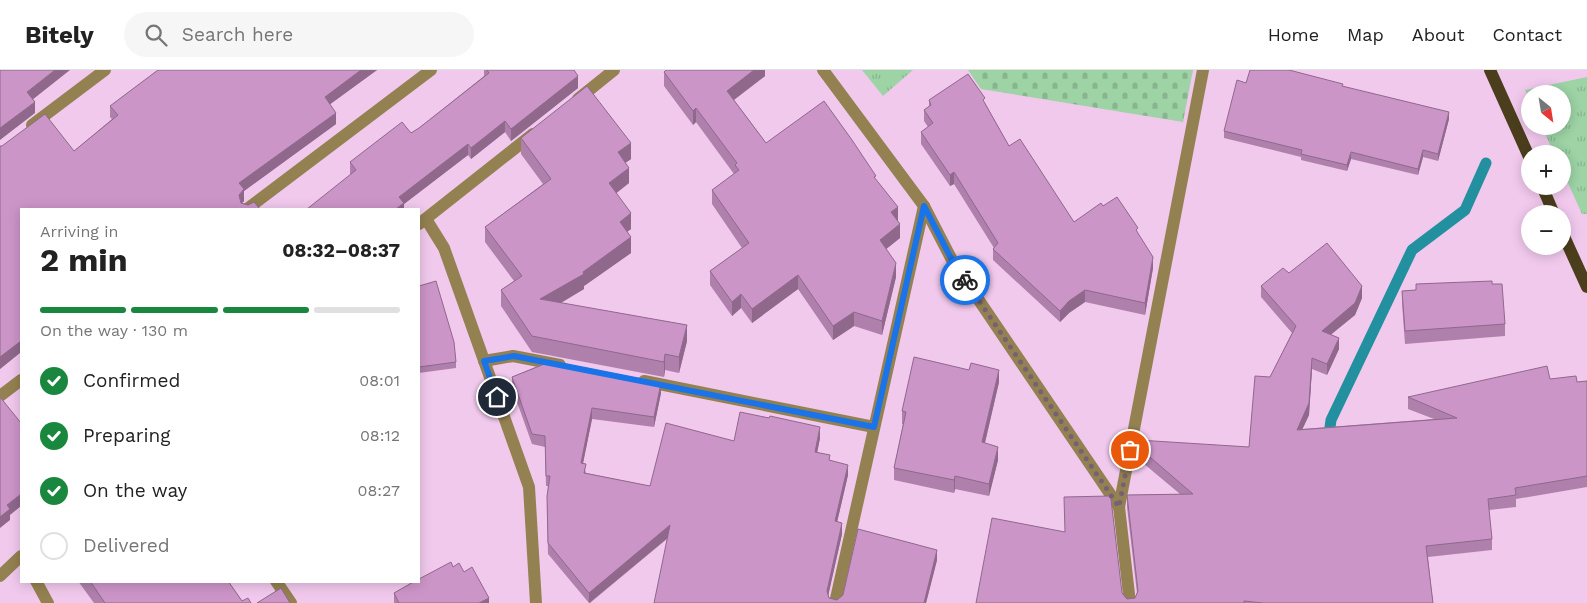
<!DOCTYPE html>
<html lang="en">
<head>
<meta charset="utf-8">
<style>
  body { margin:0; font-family:"Work Sans",sans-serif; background:#f6f6f6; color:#222; height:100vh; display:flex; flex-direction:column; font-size:19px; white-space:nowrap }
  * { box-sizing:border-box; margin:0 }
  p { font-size:16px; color:#767676 }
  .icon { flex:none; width:28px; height:28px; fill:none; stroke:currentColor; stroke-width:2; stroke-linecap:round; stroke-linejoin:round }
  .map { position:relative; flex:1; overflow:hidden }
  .panel { position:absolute; left:20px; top:138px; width:400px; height:375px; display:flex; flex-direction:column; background:#fff; border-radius:0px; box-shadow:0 2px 12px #0003 }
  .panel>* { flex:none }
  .needle { width:32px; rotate:150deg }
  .tools { position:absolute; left:1521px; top:15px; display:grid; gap:10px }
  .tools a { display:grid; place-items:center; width:50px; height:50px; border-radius:50%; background:#fff; box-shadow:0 2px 12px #0003; font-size:25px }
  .pin { position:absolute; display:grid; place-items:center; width:42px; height:42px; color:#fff; margin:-21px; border:2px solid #fff; border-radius:50%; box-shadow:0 1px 5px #0007 }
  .courier { position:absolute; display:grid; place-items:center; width:50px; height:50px; margin:-25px; border:4px solid #1a73e8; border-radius:50%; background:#fff; color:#222; box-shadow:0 1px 6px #0007 }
  .head em { font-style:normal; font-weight:700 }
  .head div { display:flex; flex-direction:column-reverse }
  .head { display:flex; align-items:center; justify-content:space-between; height:85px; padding:0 20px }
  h1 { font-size:32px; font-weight:700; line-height:38px }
  .bar { display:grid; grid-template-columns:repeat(4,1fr); gap:8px 5px; align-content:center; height:60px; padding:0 20px }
  .bar i { height:6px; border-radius:4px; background:#e0e0e0 }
  .bar .current { background:#1a873e }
  .bar p { grid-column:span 4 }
  ol { padding:0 20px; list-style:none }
  li { display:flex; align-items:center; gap:15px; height:55px }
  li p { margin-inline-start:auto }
  li .icon { padding:5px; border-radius:50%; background:#1a873e; color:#fff; stroke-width:4 }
  li:last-child { color:#767676 }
  li i { width:28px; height:28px; border:2px solid #e0e0e0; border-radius:50% }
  header { display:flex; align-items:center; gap:30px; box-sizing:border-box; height:70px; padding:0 25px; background:#fff; border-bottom:1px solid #e0e0e0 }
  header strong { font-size:24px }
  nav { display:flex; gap:28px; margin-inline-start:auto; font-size:18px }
  .search { width:350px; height:45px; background:#f6f6f6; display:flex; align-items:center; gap:12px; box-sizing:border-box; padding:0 18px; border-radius:28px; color:#767676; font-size:19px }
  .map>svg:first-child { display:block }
  .grass { fill:url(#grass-tufts) }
  .cemetery { fill:url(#cemetery-stones) }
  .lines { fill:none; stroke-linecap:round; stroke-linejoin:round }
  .stream { stroke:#22909f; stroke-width:11 }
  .minor { stroke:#948151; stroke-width:12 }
  .major { stroke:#4b3e1d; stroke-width:12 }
  .wall { fill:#af80ac }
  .shaded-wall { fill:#8f688c }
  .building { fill:#cc95c8; stroke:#8f688c }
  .done { stroke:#776075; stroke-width:5; stroke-dasharray:0 9 }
  .route { stroke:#1a73e8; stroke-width:6 }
</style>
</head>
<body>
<header>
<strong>Bitely</strong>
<div class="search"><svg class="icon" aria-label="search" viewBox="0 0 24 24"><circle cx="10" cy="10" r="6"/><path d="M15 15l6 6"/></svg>Search here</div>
<nav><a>Home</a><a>Map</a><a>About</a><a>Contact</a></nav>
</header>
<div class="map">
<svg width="1587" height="533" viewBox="0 0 1587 533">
  <defs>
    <pattern id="grass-tufts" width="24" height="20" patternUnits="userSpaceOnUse" patternTransform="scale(1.25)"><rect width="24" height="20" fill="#9dd3a5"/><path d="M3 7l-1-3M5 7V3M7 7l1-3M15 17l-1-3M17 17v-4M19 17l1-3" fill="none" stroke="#88b58f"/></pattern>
    <pattern id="cemetery-stones" width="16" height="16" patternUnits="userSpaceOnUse" patternTransform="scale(1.25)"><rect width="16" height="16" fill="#9dd3a5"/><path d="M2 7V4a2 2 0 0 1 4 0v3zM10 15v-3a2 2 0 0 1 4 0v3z" fill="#88b58f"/></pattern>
  </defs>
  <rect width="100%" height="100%" fill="#f1c9ed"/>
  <g class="grass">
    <path d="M 862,0 L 913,0 L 883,26 Z"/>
    <path d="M 1587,7 L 1587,144 L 1582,144 L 1563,102 L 1562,84 L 1554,84 L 1542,56 L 1562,56 L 1562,24 L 1530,24 L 1530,31 L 1525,20 Z"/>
  </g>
  <path class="cemetery" d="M 968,0 L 1193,0 L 1183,52 L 981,19 Z"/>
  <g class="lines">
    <path class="stream" d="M 1328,372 L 1331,350 L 1412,180 L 1465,140 L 1486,93"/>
    <g class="minor">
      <path d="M 823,0 L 924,136 L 953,192 L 1119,437"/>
      <path d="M 578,29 L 614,0"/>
      <path d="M 32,55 L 105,0"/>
      <path d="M 247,139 L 431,0"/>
      <path d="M 426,149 L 444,178 L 529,417 L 536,533"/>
      <path d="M 419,154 L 533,64"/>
      <path d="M 484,291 L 513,286 L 560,295"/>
      <path d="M 644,311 L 874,357"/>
      <path d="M 0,326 L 21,310"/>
      <path d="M 0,506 L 21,486"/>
      <path d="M 36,511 L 48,533"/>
      <path d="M 276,511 L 291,533"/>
      <path d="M 835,533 L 924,136"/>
      <path d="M 1130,533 L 1119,437 L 1203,0"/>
    </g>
    <g class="major">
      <path d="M 1490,0 L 1530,89"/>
      <path d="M 1542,116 L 1554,144"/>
      <path d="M 1562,162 L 1587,217"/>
    </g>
  </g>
  <g class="wall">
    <path d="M 158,0 L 377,0 L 330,34 L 336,54 L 244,121 L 244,131 L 242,133 L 260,139 L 21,139 L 21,282 L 0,299 L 2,76 L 74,81 L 112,49 L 110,47 L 110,36 Z"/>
    <path d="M 484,0 L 574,0 L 578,18 L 511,71 L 505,62 L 471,89 L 468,85 L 404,134 L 404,139 L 350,105 L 350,92 L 411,63 L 419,58 L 484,6 Z"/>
    <path d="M 765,0 L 765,6 L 734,30 L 766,73 L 876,110 L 898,151 L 900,168 L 886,179 L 896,207 L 882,265 L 854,256 L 833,270 L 798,219 L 752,253 L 741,238 L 732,246 L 710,215 L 710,201 L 742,178 L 712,134 L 712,120 L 734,104 L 696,52 L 693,55 L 664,16 L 664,2 Z"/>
    <path d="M 1246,13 L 1343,16 L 1449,49 L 1438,91 L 1423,87 L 1418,105 L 1351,89 L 1347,101 L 1301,90 L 1301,87 L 1224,68 L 1224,61 Z"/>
    <path d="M 929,30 L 985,33 L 1009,76 L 1074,152 L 1103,136 L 1138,164 L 1153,198 L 1145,245 L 1085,232 L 1069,243 L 1060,252 L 993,190 L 993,179 L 994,178 L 954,114 L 950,116 L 921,74 L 921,62 L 928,57 L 924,51 L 924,40 L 929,36 Z"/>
    <path d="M 521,68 L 631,89 L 625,93 L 629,113 L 616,123 L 631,159 L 627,162 L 631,183 L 584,216 L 584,219 L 561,233 L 687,271 L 679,303 L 665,300 L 664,307 L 532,282 L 501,236 L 501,220 L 514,211 L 485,172 L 485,157 L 543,114 L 521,84 Z"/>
    <path d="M 1289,203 L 1362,228 L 1355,245 L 1331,264 L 1339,279 L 1327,305 L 1312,299 L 1309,345 L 1302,359 L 1434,349 L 1408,339 L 1408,327 L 1550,309 L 1577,312 L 1587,311 L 1587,417 L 1516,429 L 1516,437 L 1489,440 L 1492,469 L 1492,480 L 1428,487 L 1433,533 L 976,533 L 1122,523 L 1127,529 L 1135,528 L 1137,523 L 1127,437 L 1127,425 L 1180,424 L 1137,388 L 1137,376 L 1249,377 L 1270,307 L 1292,263 L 1261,227 L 1261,216 Z"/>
    <path d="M 1416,214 L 1492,214 L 1505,254 L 1505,266 L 1405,274 L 1402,233 L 1402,221 L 1416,220 Z"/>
    <path d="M 419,216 L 456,292 L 456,298 L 419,303 Z"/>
    <path d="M 545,290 L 661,323 L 654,357 L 592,349 L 583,393 L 586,403 L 650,416 L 734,371 L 820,368 L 817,383 L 830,391 L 848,405 L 837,452 L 842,464 L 828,525 L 829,528 L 837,530 L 937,490 L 926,533 L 654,533 L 668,468 L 590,533 L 589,533 L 548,484 L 547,437 L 548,416 L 546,416 L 545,377 L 532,374 L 512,318 L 512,307 L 545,293 Z"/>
    <path d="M 999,312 L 985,373 L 998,390 L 989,426 L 955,419 L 954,423 L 894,410 L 894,398 L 903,354 L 902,354 L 902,341 Z"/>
    <path d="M 453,497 L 464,502 L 489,533 L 394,533 L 394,523 Z"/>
    <path d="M 78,511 L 228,511 L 242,531 L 251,533 L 94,533 Z"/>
  </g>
  <g class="shaded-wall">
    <path d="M 55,0 L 70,0 L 27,34 L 27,22 Z"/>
    <path d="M 361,0 L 377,0 L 325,38 L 325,27 Z"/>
    <path d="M 754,0 L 765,0 L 765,6 L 727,35 L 727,21 Z"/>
    <path d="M 578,6 L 578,18 L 511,71 L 511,59 Z"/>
    <path d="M 35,32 L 35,43 L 0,70 L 0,58 Z"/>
    <path d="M 696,38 L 696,52 L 693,55 L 693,41 Z"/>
    <path d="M 1449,42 L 1449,49 L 1438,91 L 1438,84 Z"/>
    <path d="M 336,43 L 336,54 L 244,121 L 244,131 L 239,136 L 239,113 Z"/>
    <path d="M 505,51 L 505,62 L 471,89 L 471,78 Z"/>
    <path d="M 631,73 L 631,89 L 618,98 L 618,82 Z"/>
    <path d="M 468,74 L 468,85 L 404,134 L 404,139 L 396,139 L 399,127 Z"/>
    <path d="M 1423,80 L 1423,87 L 1418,105 L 1418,99 Z"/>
    <path d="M 1351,82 L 1351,89 L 1347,101 L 1347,95 Z"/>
    <path d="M 629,98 L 629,113 L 609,129 L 609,113 Z"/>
    <path d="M 954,102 L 954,114 L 950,116 L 950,105 Z"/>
    <path d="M 898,137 L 898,151 L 891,156 L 891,142 Z"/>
    <path d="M 631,143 L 631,159 L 620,167 L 620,152 Z"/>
    <path d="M 900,154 L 900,168 L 880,184 L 880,170 Z"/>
    <path d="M 631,167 L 631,183 L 584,216 L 584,219 L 540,245 L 540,229 L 583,202 Z"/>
    <path d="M 1153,187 L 1153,198 L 1145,245 L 1145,233 Z"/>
    <path d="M 896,193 L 896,207 L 882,265 L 882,251 Z"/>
    <path d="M 798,205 L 798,219 L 752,253 L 752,239 Z"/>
    <path d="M 1362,216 L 1362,228 L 1355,245 L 1322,272 L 1322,261 Z"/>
    <path d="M 1085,220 L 1085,232 L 1069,243 L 1060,252 L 1060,241 L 1069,231 Z"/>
    <path d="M 741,224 L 741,238 L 732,246 L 732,232 Z"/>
    <path d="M 854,242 L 854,256 L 833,270 L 833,256 Z"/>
    <path d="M 687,255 L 687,271 L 679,303 L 679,287 Z"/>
    <path d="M 1339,268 L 1339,279 L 1327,305 L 1327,294 Z"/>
    <path d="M 21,271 L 21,282 L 0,299 L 0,287 Z"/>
    <path d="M 665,284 L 665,300 L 664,307 L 664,292 Z"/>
    <path d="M 1312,288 L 1312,299 L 1309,345 L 1297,371 L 1297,360 Z"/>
    <path d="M 999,300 L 999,312 L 982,385 L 982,372 Z"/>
    <path d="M 661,313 L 661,323 L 654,357 L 654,347 Z"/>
    <path d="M 592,338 L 592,349 L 581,403 L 581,393 Z"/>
    <path d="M 820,357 L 820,368 L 815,393 L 815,382 Z"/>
    <path d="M 998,377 L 998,390 L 989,426 L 989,414 Z"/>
    <path d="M 848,395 L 848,405 L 835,461 L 835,451 Z"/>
    <path d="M 955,406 L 955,419 L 954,423 L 954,410 Z"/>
    <path d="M 21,424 L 21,436 L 10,445 L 10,450 L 0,458 L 0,447 L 7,435 Z"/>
    <path d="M 842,453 L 842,464 L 827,531 L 827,521 Z"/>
    <path d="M 670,455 L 670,466 L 589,533 L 589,523 Z"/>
    <path d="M 937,480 L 937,490 L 926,533 L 924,533 Z"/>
    <path d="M 489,528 L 489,533 L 479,533 Z"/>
  </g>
  <g class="building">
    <path d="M 0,0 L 55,0 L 27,22 L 35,32 L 0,58 Z"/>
    <path d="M 158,0 L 361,0 L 325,27 L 336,43 L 239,113 L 244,119 L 239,125 L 241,133 L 248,135 L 254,132 L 260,139 L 21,139 L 21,271 L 0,287 L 0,76 L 2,76 L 45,44 L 74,81 L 118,45 L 110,36 Z"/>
    <path d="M 487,0 L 574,0 L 578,6 L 511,59 L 505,51 L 471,78 L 468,74 L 399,127 L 404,133 L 396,139 L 307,139 L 356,100 L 350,92 L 402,52 L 411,63 L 419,58 L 489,3 Z"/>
    <path d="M 666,0 L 754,0 L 727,21 L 766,73 L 824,31 L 852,70 L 876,106 L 874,107 L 898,137 L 891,142 L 900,154 L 880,170 L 896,193 L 882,251 L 854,242 L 833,256 L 798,205 L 752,239 L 741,224 L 732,232 L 710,201 L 749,173 L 712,120 L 739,100 L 735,95 L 737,93 L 696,38 L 693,41 L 664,2 Z"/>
    <path d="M 1250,0 L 1289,0 L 1343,14 L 1342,16 L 1449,42 L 1438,84 L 1423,80 L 1418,99 L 1351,82 L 1347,95 L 1301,84 L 1302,80 L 1224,61 L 1237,10 L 1246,13 Z"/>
    <path d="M 968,4 L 985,28 L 983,30 L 1009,76 L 1020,69 L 1074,152 L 1101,133 L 1103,136 L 1117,127 L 1138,158 L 1136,160 L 1153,187 L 1145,233 L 1085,220 L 1069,231 L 1060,241 L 993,179 L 998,173 L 954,102 L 950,105 L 921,62 L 933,53 L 924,40 L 931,35 L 929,30 Z"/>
    <path d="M 587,16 L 631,73 L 618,82 L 629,98 L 609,113 L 631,143 L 620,152 L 631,167 L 583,202 L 584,204 L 540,229 L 687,255 L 679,287 L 665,284 L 664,292 L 532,266 L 501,220 L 522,206 L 485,157 L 551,109 L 521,68 Z"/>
    <path d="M 1327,173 L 1362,216 L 1355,233 L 1322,261 L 1339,268 L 1327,294 L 1312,288 L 1309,333 L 1297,360 L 1457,348 L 1408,327 L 1547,296 L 1550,309 L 1576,306 L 1577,312 L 1587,311 L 1587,406 L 1515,418 L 1516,425 L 1488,429 L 1492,469 L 1426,476 L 1433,533 L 1263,533 L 1244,531 L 1244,533 L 976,533 L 992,448 L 1065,462 L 1064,427 L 1109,426 L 1111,429 L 1122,523 L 1127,529 L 1135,528 L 1138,521 L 1127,425 L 1193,424 L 1137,376 L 1138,370 L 1249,377 L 1255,306 L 1270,307 L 1296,256 L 1261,216 L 1283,198 L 1289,203 Z"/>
    <path d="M 436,211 L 454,272 L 456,292 L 419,297 L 419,216 Z"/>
    <path d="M 1492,211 L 1492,214 L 1502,214 L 1505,254 L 1405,261 L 1402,221 L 1416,220 L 1416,214 Z"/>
    <path d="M 914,287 L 969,300 L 971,293 L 999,300 L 982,372 L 998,377 L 989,414 L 955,406 L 954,410 L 894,398 L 906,342 L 902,341 Z"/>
    <path d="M 545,290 L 661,313 L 654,347 L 592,338 L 581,393 L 586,394 L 584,403 L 650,416 L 666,353 L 734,371 L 740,342 L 769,348 L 770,346 L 820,357 L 815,382 L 830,385 L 829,390 L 848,395 L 835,451 L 842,453 L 827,521 L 829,528 L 837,530 L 843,525 L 858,459 L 937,480 L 924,533 L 654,533 L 670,455 L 589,523 L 548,473 L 547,426 L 550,406 L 546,406 L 545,366 L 532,364 L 512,307 L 547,293 Z"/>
    <path d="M 0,327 L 21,353 L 21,424 L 7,435 L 10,439 L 0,447 Z"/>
    <path d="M 451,492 L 453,497 L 459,493 L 464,502 L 472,497 L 489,528 L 479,533 L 399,533 L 394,523 L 415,511 L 419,511 L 419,509 Z"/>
    <path d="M 90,511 L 228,511 L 242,531 L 248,528 L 251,533 L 105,533 Z"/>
    <path d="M 281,518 L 290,533 L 257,533 Z"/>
  </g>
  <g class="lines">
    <path class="done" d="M 965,210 L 1119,437 L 1130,380"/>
    <path class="route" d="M 497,327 L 484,291 L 514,286 L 874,357 L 924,136 L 953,192 L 965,210"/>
  </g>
</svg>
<div class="tools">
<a><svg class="needle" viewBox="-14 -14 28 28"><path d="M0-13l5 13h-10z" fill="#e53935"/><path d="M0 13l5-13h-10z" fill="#767676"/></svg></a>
<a>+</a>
<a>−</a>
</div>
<div class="pin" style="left:1130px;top:380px;background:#ea580c"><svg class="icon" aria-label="bag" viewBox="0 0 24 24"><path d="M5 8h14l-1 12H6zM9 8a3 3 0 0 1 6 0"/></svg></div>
<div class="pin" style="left:497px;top:327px;background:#1f2937"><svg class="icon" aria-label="home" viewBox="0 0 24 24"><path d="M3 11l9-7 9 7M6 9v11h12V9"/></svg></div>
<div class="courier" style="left:965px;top:210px"><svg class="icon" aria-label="bike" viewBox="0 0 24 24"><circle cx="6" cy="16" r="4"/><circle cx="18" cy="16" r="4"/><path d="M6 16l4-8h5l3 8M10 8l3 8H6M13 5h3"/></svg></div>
<section class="panel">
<div class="head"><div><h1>2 min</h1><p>Arriving in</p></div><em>08:32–08:37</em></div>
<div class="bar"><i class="current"></i><i class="current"></i><i class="current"></i><i></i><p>On the way · 130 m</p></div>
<ol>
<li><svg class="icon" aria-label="check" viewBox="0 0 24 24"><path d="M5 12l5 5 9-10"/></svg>Confirmed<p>08:01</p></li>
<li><svg class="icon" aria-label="check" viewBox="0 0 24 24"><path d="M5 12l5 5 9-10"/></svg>Preparing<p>08:12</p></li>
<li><svg class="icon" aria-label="check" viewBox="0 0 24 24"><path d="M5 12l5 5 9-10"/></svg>On the way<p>08:27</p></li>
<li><i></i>Delivered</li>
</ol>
</section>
</div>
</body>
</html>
